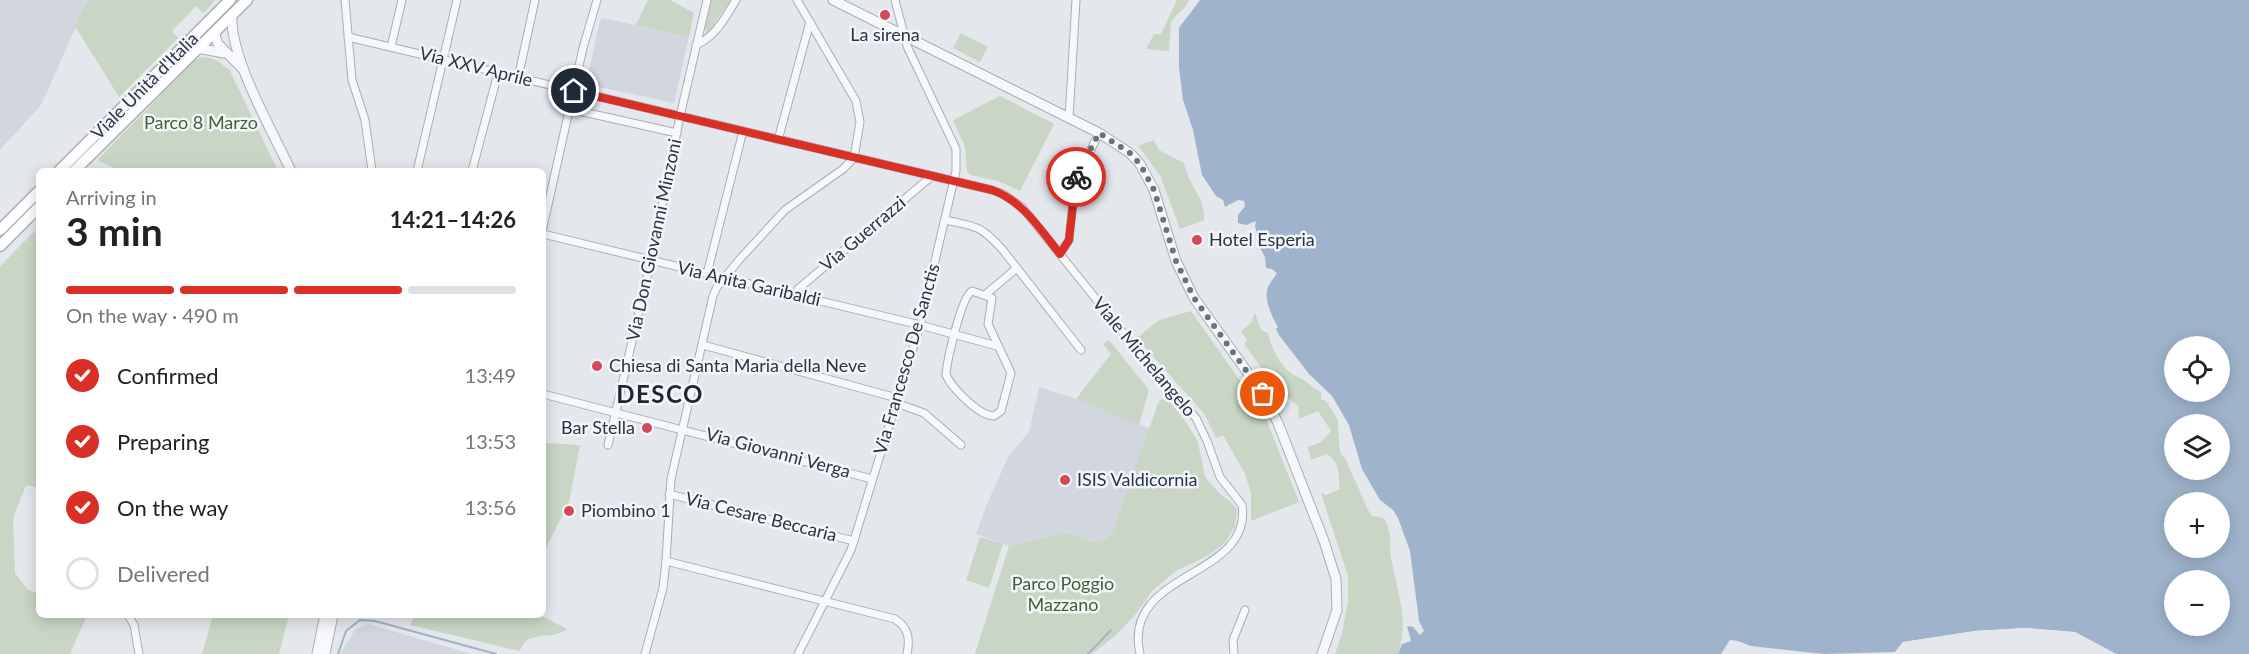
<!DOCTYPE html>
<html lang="en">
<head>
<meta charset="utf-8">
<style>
  body { margin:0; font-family:Lato,sans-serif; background:#f6f6f6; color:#222; height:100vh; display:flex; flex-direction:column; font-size:22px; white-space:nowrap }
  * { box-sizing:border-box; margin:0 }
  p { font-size:20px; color:#767676 }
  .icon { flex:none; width:33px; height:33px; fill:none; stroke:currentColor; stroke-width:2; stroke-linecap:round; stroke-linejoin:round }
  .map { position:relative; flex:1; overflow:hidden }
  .details { position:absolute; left:36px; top:168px; width:510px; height:450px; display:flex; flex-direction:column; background:#fff; border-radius:9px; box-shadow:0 3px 15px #0003 }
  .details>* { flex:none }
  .fabs { position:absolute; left:2164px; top:336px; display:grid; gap:12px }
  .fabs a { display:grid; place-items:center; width:66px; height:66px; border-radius:50%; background:#fff; box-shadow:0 3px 15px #0003; font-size:30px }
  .pin { position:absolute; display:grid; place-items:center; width:51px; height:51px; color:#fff; margin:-26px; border:3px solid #fff; border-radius:50%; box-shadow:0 2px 6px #0007 }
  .courier { position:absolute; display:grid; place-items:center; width:60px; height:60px; margin:-30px; border:4px solid #d93025; border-radius:50%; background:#fff; color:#222; box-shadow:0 2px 8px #0007 }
  .head em { font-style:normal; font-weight:700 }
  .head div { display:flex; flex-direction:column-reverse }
  .head { display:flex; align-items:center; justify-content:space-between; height:102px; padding:0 30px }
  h1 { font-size:39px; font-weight:700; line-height:45px }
  .bar { display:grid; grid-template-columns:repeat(4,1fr); gap:9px 6px; align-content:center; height:72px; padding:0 30px }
  .bar i { height:8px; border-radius:4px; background:#e0e0e0 }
  .bar .on { background:#d93025 }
  .bar p { grid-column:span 4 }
  ol { padding:0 30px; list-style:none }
  li { display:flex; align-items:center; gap:18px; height:66px }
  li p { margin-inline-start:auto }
  li .icon { padding:6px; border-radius:50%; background:#d93025; color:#fff; stroke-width:4 }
  li:last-child { color:#767676 }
  li i { width:33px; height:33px; border:3px solid #e0e0e0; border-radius:50% }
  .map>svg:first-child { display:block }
  .built { fill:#d2d6de }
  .green { fill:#c9d6c5 }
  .water { fill:#9fb4cc; fill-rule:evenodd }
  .pier { fill:#e4e7ec }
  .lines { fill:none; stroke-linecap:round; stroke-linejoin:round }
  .stream { stroke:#9fb4cc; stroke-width:2 }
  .minor-casing { stroke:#a9aeb7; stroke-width:9 }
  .tertiary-casing { stroke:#a9aeb7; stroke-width:11 }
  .secondary-casing { stroke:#a9aeb7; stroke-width:13 }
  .minor { stroke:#f7f8fa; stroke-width:7 }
  .tertiary { stroke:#f7f8fa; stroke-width:9 }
  .secondary { stroke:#fff; stroke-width:10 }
  .done { stroke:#6c737f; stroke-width:6; stroke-dasharray:0 10.8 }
  .route { stroke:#d93025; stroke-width:8 }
  .poi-dot { fill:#d1495b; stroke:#f4f6f9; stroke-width:2 }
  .labels { text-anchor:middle; stroke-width:5; stroke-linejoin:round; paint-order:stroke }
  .poi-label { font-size:18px; fill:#2b3445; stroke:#f4f6f9; text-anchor:start }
  .street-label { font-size:18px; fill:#2b3445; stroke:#f4f6f9 }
  .park-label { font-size:18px; fill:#3f6138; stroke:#f4f6f9 }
  .district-label { font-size:24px; font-weight:bold; letter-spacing:1.5px; fill:#1d2536; stroke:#f4f6f9 }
</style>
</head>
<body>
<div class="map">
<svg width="2249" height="654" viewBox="0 0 2249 654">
  <rect width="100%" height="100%" fill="#e4e7ec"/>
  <g class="built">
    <path d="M 0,0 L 88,0 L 41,105 L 0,150 Z"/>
    <path d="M 604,18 L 689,37 L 674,103 L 586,84 L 600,20 Z"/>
    <path d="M 1039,387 L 1076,399 L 1150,429 L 1111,536 L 1097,543 L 1066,533 L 1009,546 L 976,534 L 987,504 L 1009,455 L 1029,432 Z"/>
    <path d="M 368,624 L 472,654 L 340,654 L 355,630 Z"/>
  </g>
  <g class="green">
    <path d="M 88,0 L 215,0 L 204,13 L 196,6 L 172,31 L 178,38 L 119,97 L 75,26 Z"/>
    <path d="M 648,0 L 670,0 L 694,13 L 689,37 L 636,25 Z"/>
    <path d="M 711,0 L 731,0 L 706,36 L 705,25 Z"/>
    <path d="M 1177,0 L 1189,0 L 1185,7 L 1171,21 L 1169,51 L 1146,49 L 1154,34 L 1161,34 Z"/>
    <path d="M 961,33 L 988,47 L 980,62 L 953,48 Z"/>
    <path d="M 202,57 C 214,57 221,63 230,71 L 278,171 L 121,171 L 97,160 L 194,61 Z"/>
    <path d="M 1000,96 L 1054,124 L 1020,191 L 998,181 L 971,175 L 967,171 L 965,147 L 953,120 Z"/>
    <path d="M 1154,140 L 1159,150 L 1184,163 C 1187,183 1206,198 1204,220 L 1180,229 L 1160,175 L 1138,146 Z"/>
    <path d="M 39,227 L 39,488 L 26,485 L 13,519 L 15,573 L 28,590 L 39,594 L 39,615 L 87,615 L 70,654 L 0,654 L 0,266 Z"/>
    <path d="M 1191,311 L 1265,416 L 1299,502 L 1251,521 L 1251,493 L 1245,474 L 1223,435 L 1216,438 L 1205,415 L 1137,338 L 1159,320 Z"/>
    <path d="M 1255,313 L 1261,330 L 1268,333 C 1271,348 1279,364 1292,374 C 1296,377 1302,378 1305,381 C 1311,385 1314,389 1321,392 L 1321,399 L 1326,401 L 1338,420 L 1339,446 L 1341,454 L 1346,460 L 1367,508 L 1372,516 L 1383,518 C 1394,532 1388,547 1392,562 C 1398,594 1409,622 1398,654 L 1335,654 L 1342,634 L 1348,601 L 1348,576 L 1321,493 L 1326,495 L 1340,489 C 1338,476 1341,463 1327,454 L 1311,460 L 1308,447 L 1321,442 L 1331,431 L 1318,411 L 1299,419 L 1298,406 L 1277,389 L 1244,344 L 1247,340 L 1241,331 L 1251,323 Z"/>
    <path d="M 1109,340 L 1149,390 L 1139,425 L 1076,399 L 1111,354 L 1103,344 Z"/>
    <path d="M 1163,399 L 1168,400 L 1186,422 L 1198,442 L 1205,477 L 1220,494 L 1232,503 L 1237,510 L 1235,526 L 1225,543 L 1209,555 L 1176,571 L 1152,591 L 1136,614 L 1116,635 L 1092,654 L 975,654 L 1009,546 L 1066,533 L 1097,543 L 1111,536 L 1159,401 Z"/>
    <path d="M 543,443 L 580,445 L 569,502 L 543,554 Z"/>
    <path d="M 980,537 L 1003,544 L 989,588 L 966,580 Z"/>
    <path d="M 213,615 L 289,615 L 279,654 L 202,654 Z"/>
    <path d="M 415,615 L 540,615 L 567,629 C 552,641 526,629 520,651 L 410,625 Z"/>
  </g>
  <path class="water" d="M 1200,0 L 2249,0 L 2249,654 L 2116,654 L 2075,632 L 2025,628 L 1975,631 L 1903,642 L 1895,652 L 1824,654 L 1751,646 L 1738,641 L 1730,640 L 1721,654 L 1398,654 L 1402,644 L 1411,641 L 1407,626 L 1413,627 L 1420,635 L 1424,631 L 1419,621 L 1410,551 L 1398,518 L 1393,510 L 1380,500 L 1362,469 L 1349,425 L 1332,396 L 1309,374 L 1279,335 L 1276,329 L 1278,327 C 1272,317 1262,296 1269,285 C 1271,281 1275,277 1277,273 L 1272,269 L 1266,268 L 1265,257 L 1260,248 L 1255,226 L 1256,221 L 1246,225 L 1238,223 L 1238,215 L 1245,206 L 1244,201 L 1238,200 L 1225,207 L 1223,200 L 1216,196 L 1202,175 L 1193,130 L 1183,100 L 1179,68 L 1179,28 ZM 2175,346 L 2220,346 L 2220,392 L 2175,392 ZM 2175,424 L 2220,424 L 2220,470 L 2175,470 ZM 2175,502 L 2220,502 L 2220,548 L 2175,548 ZM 2175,580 L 2220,580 L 2220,626 L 2175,626 Z"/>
  <path class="pier" d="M 2025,628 L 2075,632 L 2116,654 L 2111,654 L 2074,635 L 2025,631 L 1976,634 L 1904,644 L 1897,654 L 1880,654 L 1895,652 L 1903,642 L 1975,631 Z"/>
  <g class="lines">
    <g class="stream">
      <path d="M 338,654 L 346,631 L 360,620 L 375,621 L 496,654"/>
      <path d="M 1088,654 L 1111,630"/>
    </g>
    <g class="minor-casing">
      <g id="minor">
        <path d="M 345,0 L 352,80 L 365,120 L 372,171"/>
        <path d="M 348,37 L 992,190 L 1003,194 L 1022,207 L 1137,350 L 1196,418 L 1207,441 L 1220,477 L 1242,505 C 1253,579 1121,570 1140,654"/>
        <path d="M 696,45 C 716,36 725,18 736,0"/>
        <path d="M 391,47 L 402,0"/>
        <path d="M 518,78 L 535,0"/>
        <path d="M 570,109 L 677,133"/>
        <path d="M 1069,118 L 1076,0"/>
        <path d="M 778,140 L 810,22"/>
        <path d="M 417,171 L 457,0"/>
        <path d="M 472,171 L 498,73"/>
        <path d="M 945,220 C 977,227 980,225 1002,249 L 1081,350"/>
        <path d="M 543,227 L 583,48 L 597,0"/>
        <path d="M 543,234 L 920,325 L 997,346"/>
        <path d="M 1060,254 L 1069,240 L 1075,182 L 1099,133"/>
        <path d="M 707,274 L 743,131"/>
        <path d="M 972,291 L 992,298 L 988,324 L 1011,373 L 1001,411 L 994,416 C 979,416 952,388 946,375 C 947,361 961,297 972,291 Z"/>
        <path d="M 796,295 L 798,289 L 932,176"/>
        <path d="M 985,295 L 1017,268"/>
        <path d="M 703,345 L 897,398"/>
        <path d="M 543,394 L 872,479"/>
        <path d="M 896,403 L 924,413 L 961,445"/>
        <path d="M 608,445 L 651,260 L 680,116 L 707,0"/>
        <path d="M 669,494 L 854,541"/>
        <path d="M 666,561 L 895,619 C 909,628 910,639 907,654"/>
        <path d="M 128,615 L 134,625 L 139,654"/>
        <path d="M 645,654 L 663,588 L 666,561 L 671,479 L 713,296 L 717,287 L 739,260 L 785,210 L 843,169 L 854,158 L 860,122 L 856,101 L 797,0"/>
        <path d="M 798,654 L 851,550 L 920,325 L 956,171 L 956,149 L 907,46 L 895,0"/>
        <path d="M 1234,654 L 1233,640 L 1245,610"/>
      </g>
    </g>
    <g class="tertiary-casing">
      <g id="tertiary">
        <path d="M 833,0 L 1099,133 L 1130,153 L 1140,164 L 1154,190 L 1176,261 L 1194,298 L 1263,394 L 1278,423 L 1324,541 L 1336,579 L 1337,610 L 1322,654"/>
        <path d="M 232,14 C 229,57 272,130 291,171"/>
        <path d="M 214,32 L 218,44 L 242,68"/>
        <path d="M 197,48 L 224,53"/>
        <path d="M 317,654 L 325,615"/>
        <path d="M 325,654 L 333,615"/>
      </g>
    </g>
    <g class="secondary-casing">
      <g id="secondary">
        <path d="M 59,171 L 230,0"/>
        <path d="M 74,171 L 247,0"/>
        <path d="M 0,230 L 39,191"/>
        <path d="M 0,246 L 39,207"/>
      </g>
    </g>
    <use href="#minor" class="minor"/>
    <use href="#tertiary" class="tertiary"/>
    <use href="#secondary" class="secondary"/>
  </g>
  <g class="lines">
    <path class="done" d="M 1076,177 L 1099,133 L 1130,153 L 1140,164 L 1154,190 L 1176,261 L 1194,298 L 1263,394"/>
    <path class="route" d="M 574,91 L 992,190 C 1023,201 1040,229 1060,254 L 1069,240 L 1076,177"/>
  </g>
  <g class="poi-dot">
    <circle cx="885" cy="15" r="6"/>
    <circle cx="1197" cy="240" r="6"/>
    <circle cx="597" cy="366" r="6"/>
    <circle cx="647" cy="428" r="6"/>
    <circle cx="1065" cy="480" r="6"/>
    <circle cx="569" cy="511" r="6"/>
  </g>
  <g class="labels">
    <g class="poi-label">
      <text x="885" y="41" text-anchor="middle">La sirena</text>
      <text x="1209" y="246">Hotel Esperia</text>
      <text x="609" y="372">Chiesa di Santa Maria della Neve</text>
      <text x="635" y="434" text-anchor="end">Bar Stella</text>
      <text x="1077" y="486">ISIS Valdicornia</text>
      <text x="581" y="517">Piombino 1</text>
    </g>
    <g class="street-label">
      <text transform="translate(476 67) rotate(14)" y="6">Via XXV Aprile</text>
      <text transform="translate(145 86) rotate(-45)" y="6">Viale Unità d'Italia</text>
      <text transform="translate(863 234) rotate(-40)" y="6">Via Guerrazzi</text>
      <text transform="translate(654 240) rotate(-78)" y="6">Via Don Giovanni Minzoni</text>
      <text transform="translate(749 284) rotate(13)" y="6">Via Anita Garibaldi</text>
      <text transform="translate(1144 357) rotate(50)" y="6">Viale Michelangelo</text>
      <text transform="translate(907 359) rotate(-74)" y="6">Via Francesco De Sanctis</text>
      <text transform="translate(778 453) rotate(15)" y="6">Via Giovanni Verga</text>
      <text transform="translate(761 517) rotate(14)" y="6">Via Cesare Beccaria</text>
    </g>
    <g class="park-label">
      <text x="201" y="129">Parco 8 Marzo</text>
      <text x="1063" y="590">Parco Poggio<tspan x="1063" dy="21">Mazzano</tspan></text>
    </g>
    <g class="district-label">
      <text x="660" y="403">DESCO</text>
    </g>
  </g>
</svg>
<div class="fabs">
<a><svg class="icon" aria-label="locate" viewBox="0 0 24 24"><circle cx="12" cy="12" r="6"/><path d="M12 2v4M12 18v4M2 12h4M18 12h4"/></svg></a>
<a><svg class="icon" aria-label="layers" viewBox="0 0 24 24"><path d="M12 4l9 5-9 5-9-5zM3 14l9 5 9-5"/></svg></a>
<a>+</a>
<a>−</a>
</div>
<div class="pin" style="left:1263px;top:394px;background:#ea580c"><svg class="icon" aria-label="bag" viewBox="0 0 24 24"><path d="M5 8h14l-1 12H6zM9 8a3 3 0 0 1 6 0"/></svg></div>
<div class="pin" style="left:574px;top:91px;background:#1f2937"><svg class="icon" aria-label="home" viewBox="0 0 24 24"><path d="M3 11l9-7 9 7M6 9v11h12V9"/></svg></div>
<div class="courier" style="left:1076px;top:177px"><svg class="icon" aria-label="bike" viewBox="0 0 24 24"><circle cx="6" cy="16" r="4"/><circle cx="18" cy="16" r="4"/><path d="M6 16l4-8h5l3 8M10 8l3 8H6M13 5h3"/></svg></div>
<section class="details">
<div class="head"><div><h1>3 min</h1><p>Arriving in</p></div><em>14:21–14:26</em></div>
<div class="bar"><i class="on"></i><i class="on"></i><i class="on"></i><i></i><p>On the way · 490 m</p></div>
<ol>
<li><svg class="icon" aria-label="check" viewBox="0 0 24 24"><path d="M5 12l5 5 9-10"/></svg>Confirmed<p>13:49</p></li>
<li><svg class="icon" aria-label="check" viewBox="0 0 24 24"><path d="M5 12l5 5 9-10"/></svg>Preparing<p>13:53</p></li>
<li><svg class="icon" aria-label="check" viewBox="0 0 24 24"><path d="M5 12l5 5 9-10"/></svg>On the way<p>13:56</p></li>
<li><i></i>Delivered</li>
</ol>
</section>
</div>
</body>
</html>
